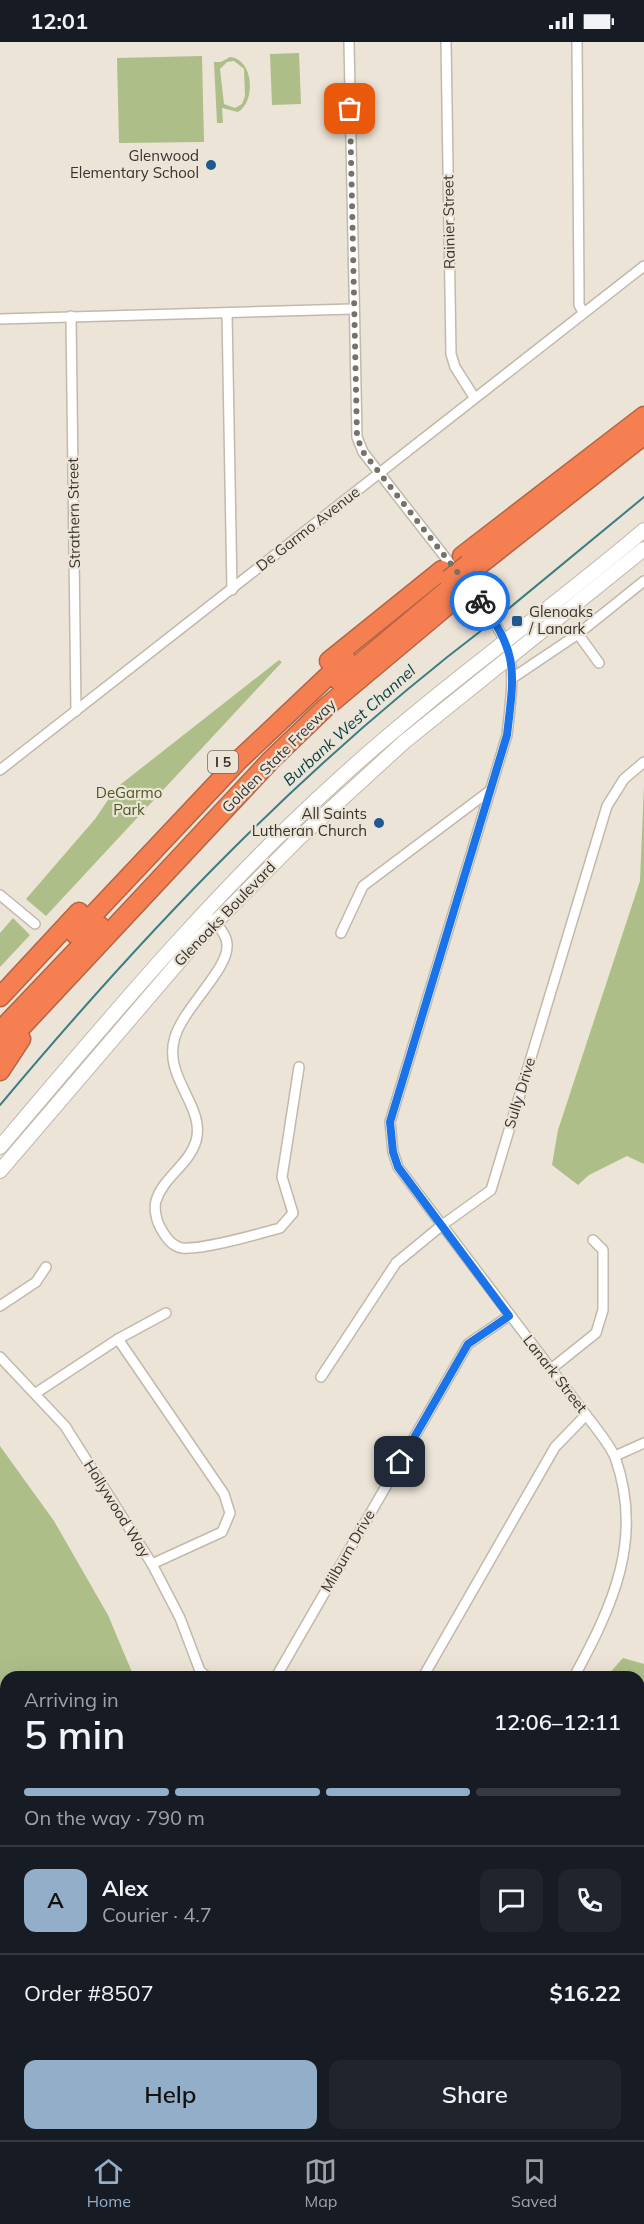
<!DOCTYPE html>
<html lang="en">
<head>
<meta charset="utf-8">
<style>
  body { margin:0; font-family:Mulish,sans-serif; background:#20242c; color:#f1f3f6; height:100vh; display:flex; flex-direction:column; font-size:22px; white-space:nowrap }
  * { box-sizing:border-box; margin:0 }
  p { font-size:20px; color:#9ea1a6 }
  .icon { flex:none; width:33px; height:33px; fill:none; stroke:currentColor; stroke-width:2; stroke-linecap:round; stroke-linejoin:round }
  .map { position:relative; flex:1; overflow:hidden }
  .details { position:absolute; left:0px; top:1629px; width:645px; height:470px; display:flex; flex-direction:column; background:#171b24; border-radius:18px 18px 0 0; box-shadow:0 6px 24px #0002 }
  .details>* { flex:none }
  .pin { position:absolute; display:grid; place-items:center; width:51px; height:51px; color:#fff; margin:-26px; border-radius:12px; box-shadow:0 3px 9px #0006 }
  .courier { position:absolute; display:grid; place-items:center; width:60px; height:60px; margin:-30px; border:4px solid #1a73e8; border-radius:50%; background:#fff; color:#222; box-shadow:0 2px 8px #0007 }
  .overview em { font-style:normal; font-weight:600 }
  .overview div { display:flex; flex-direction:column-reverse }
  .overview { display:flex; align-items:center; justify-content:space-between; height:102px; padding:0 24px }
  h1 { font-size:39px; font-weight:600; line-height:45px }
  .bar { display:grid; grid-template-columns:repeat(4,1fr); gap:9px 6px; align-content:center; height:72px; padding:0 24px }
  .bar i { height:8px; border-radius:4px; background:#363941 }
  .bar .selected { background:#92aec8 }
  .bar p { grid-column:span 4 }
  .line { display:flex; align-items:center; gap:15px; padding:0 24px; border-top:2px solid #363941 }
  .line div { flex:1 }
  .round { display:grid; place-items:center; flex:none; width:63px; height:63px; border-radius:12px; background:#20242c }
  .primary-button { display:flex; gap:12px; margin-top:auto; padding:12px 24px }
  .primary-button a { flex:1; height:69px; border-radius:12px; background:#92aec8; color:#111; font-size:24px; font-weight:600; line-height:69px; text-align:center }
  .primary-button a+a { background:#20242c; color:#f1f3f6 }
  .status { display:flex; justify-content:space-between; align-items:center; height:42px; padding:0 30px; background:#171b24; direction:ltr }
  .status svg { height:16px; fill:currentColor }
  .tab-bar { display:flex; justify-content:space-around; align-items:center; height:84px; border-top:2px solid #363941; background:#171b24; font-size:16px; color:#9ea1a6 }
  .tab-bar a { display:grid; justify-items:center; gap:3px }
  .tab-bar .selected { color:#92aec8 }
  .map>svg:first-child { display:block }
  .green { fill:#adbe89; fill-rule:evenodd }
  .lines { fill:none; stroke-linecap:round; stroke-linejoin:round }
  .stream { stroke:#3a7d85; stroke-width:2 }
  .minor-casing { stroke:#c1b9ac; stroke-width:12 }
  .secondary-casing { stroke:#c1b9ac; stroke-width:16 }
  .motorway-casing { stroke:#b36545; stroke-width:21 }
  .minor { stroke:#fff; stroke-width:9 }
  .secondary { stroke:#fff; stroke-width:14 }
  .motorway { stroke:#f67f51; stroke-width:18 }
  .motorway-bridge-casing { stroke:#b36545; stroke-width:21; stroke-linecap:butt }
  .motorway-bridge { stroke:#f67f51; stroke-width:18 }
  .done { stroke:#76726a; stroke-width:6; stroke-dasharray:0 10.8 }
  .route { stroke:#1a73e8; stroke-width:8 }
  .poi-dot { fill:#1e5990; stroke:#ece4d7; stroke-width:2 }
  .labels { text-anchor:middle; stroke-width:4.5; stroke-linejoin:round; paint-order:stroke }
  .shield { fill:#ece4d7; stroke:#6d6961; stroke-width:1.5 }
  .shield-label { font-size:14px; font-weight:bold; fill:#37342f }
  .poi-label { font-size:15px; fill:#37342f; stroke:#ece4d7; text-anchor:end }
  .street-label { font-size:15px; fill:#37342f; stroke:#ece4d7 }
  .park-label { font-size:15px; fill:#4b5b20; stroke:#ece4d7 }
  .water-label { font-size:16px; font-style:italic; fill:#013f46; stroke:#ece4d7 }
</style>
</head>
<body>
<div class="status"><b>12:01</b><svg viewBox="0 0 49 12"><path d="M0 12V9h3v3zM5 12V6h3v6zM10 12V3h3v9zM15 12V0h3v12zM26 1h20v11H26zM47 4h2v5h-2z"/></svg></div>
<div class="map">
<svg width="644" height="2098" viewBox="0 0 644 2098">
  <rect width="100%" height="100%" fill="#ece4d7"/>
  <g class="green">
    <path d="M 299,11 L 301,62 L 272,63 L 270,12 Z"/>
    <path d="M 202,14 L 204,100 L 119,101 L 117,16 Z"/>
    <path d="M 230,15 C 254,17 256,60 238,70 L 222,66 L 223,81 L 217,81 L 214,20 L 221,20 ZM 234,19 L 244,27 L 245,54 L 242,62 L 235,66 L 224,62 L 220,27 L 227,20 Z"/>
    <path d="M 279,618 L 282,620 L 46,874 L 26,857 L 95,777 L 116,746 Z"/>
    <path d="M 644,743 L 644,1122 L 627,1114 L 589,1133 L 578,1143 L 552,1123 L 558,1088 L 640,839 Z"/>
    <path d="M 13,876 L 30,893 L 0,925 L 0,891 Z"/>
    <path d="M 0,1404 L 54,1479 L 108,1573 L 134,1635 L 6,1635 L 6,2092 L 639,2092 L 639,1779 L 644,1779 L 644,2098 L 0,2098 Z"/>
    <path d="M 623,1616 L 644,1622 L 644,1723 L 639,1722 L 639,1635 L 606,1635 Z"/>
  </g>
  <g class="lines">
    <g class="stream">
      <path d="M 496,577 L 644,455"/>
      <path d="M 0,1063 C 151,883 304,723 491,581"/>
    </g>
    <g class="minor-casing">
      <g id="minor">
        <path d="M 349,0 L 357,395 L 363,410 L 459,533"/>
        <path d="M 446,0 L 451,312 L 455,325 L 474,355"/>
        <path d="M 577,0 L 579,249 L 579,263 L 583,270"/>
        <path d="M 227,271 L 232,548"/>
        <path d="M 71,274 L 76,669"/>
        <path d="M 0,277 L 353,267"/>
        <path d="M 468,544 C 517,607 516,615 507,693 L 390,1080 L 393,1110 L 398,1125 L 586,1373 C 596,1386 608,1400 615,1415 C 644,1497 613,1563 574,1635"/>
        <path d="M 578,592 L 599,621"/>
        <path d="M 514,635 L 578,592 L 644,539"/>
        <path d="M 0,728 L 644,224"/>
        <path d="M 0,853 L 35,882"/>
        <path d="M 212,877 C 219,885 228,894 227,905 C 227,928 183,967 175,995 C 162,1035 206,1064 196,1099 C 189,1123 163,1135 156,1159 C 154,1166 156,1178 160,1185 C 165,1194 171,1204 182,1206 C 204,1208 258,1192 280,1186 L 293,1171 L 282,1135 L 299,1025"/>
        <path d="M 341,891 L 363,844 L 488,750"/>
        <path d="M 0,1264 L 36,1240 L 46,1225"/>
        <path d="M 118,1297 L 224,1452 L 230,1471 L 222,1490 L 152,1522"/>
        <path d="M 0,1315 L 65,1384 L 152,1522 L 180,1576 L 200,1629 L 207,1635"/>
        <path d="M 551,1327 L 596,1291 L 603,1268 L 603,1208 L 593,1198"/>
        <path d="M 321,1335 L 396,1221 L 441,1184 L 491,1148 L 607,764 L 624,737 L 644,720"/>
        <path d="M 36,1351 L 118,1297 L 166,1271"/>
        <path d="M 615,1414 L 644,1401"/>
        <path d="M 276,1635 L 468,1302 L 509,1274"/>
        <path d="M 423,1635 L 555,1405 L 586,1373"/>
      </g>
    </g>
    <g class="secondary-casing">
      <g id="secondary">
        <path d="M 0,1105 C 108,978 214,850 338,738 C 435,649 544,573 644,488"/>
        <path d="M 0,1129 L 195,901 L 299,796 L 404,700 L 644,507"/>
      </g>
    </g>
    <g class="motorway-casing">
      <g id="motorway">
        <path d="M 462,514 L 644,374"/>
        <path d="M 473,528 L 644,393"/>
        <path d="M 329,619 L 442,528"/>
        <path d="M 339,639 L 445,550"/>
        <path d="M 75,892 L 239,718 L 346,617"/>
        <path d="M 0,955 L 79,870"/>
        <path d="M 0,989 L 100,884"/>
        <path d="M 0,1008 L 271,718 L 325,666 L 461,552"/>
        <path d="M 0,1029 L 21,997"/>
      </g>
    </g>
    <use href="#minor" class="minor"/>
    <use href="#secondary" class="secondary"/>
    <use href="#motorway" class="motorway"/>
    <g class="motorway-bridge-casing">
      <g id="motorway-bridge">
        <path d="M 449,537 L 468,522"/>
        <path d="M 461,552 L 480,537"/>
      </g>
    </g>
    <use href="#motorway-bridge" class="motorway-bridge"/>
  </g>
  <g class="lines">
    <path class="done" d="M 350,67 L 357,395 L 363,410 L 480,559"/>
    <path class="route" d="M 400,1420 L 468,1302 L 509,1274 L 398,1125 L 393,1110 L 390,1080 L 507,693 C 514,632 520,611 480,559"/>
  </g>
  <g class="poi-dot">
    <circle cx="211" cy="123" r="6"/>
    <rect x="511" y="573" width="12" height="12" rx="3"/>
    <circle cx="379" cy="781" r="6"/>
  </g>
  <g class="labels">
    <rect class="shield" x="208" y="709" width="30" height="22" rx="4.5"/>
    <g class="shield-label">
      <text x="223" y="725">I 5</text>
    </g>
    <g class="poi-label">
      <text x="199" y="119">Glenwood<tspan x="199" dy="17">Elementary School</tspan></text>
      <text x="529" y="575" text-anchor="start">Glenoaks<tspan x="529" dy="17">/ Lanark</tspan></text>
      <text x="367" y="777">All Saints<tspan x="367" dy="17">Lutheran Church</tspan></text>
    </g>
    <g class="street-label">
      <text transform="translate(449 180) rotate(-91)" y="5">Rainier Street</text>
      <text transform="translate(74 471) rotate(-91)" y="5">Strathern Street</text>
      <text transform="translate(308 487) rotate(-38)" y="5">De Garmo Avenue</text>
      <text transform="translate(279 714) rotate(-45)" y="5">Golden State Freeway</text>
      <text transform="translate(225 872) rotate(-46)" y="5">Glenoaks Boulevard</text>
      <text transform="translate(520 1051) rotate(-73)" y="5">Sully Drive</text>
      <text transform="translate(555 1332) rotate(52)" y="5">Lanark Street</text>
      <text transform="translate(117 1467) rotate(58)" y="5">Hollywood Way</text>
      <text transform="translate(348 1509) rotate(-60)" y="5">Milburn Drive</text>
    </g>
    <g class="park-label">
      <text x="129" y="756">DeGarmo<tspan x="129" dy="17">Park</tspan></text>
    </g>
    <g class="water-label">
      <text transform="translate(349 683) rotate(-42)" y="6">Burbank West Channel</text>
    </g>
  </g>
</svg>
<div class="pin" style="left:350px;top:67px;background:#ea580c"><svg class="icon" aria-label="bag" viewBox="0 0 24 24"><path d="M5 8h14l-1 12H6zM9 8a3 3 0 0 1 6 0"/></svg></div>
<div class="pin" style="left:400px;top:1420px;background:#1f2937"><svg class="icon" aria-label="home" viewBox="0 0 24 24"><path d="M3 11l9-7 9 7M6 9v11h12V9"/></svg></div>
<div class="courier" style="left:480px;top:559px"><svg class="icon" aria-label="bike" viewBox="0 0 24 24"><circle cx="6" cy="16" r="4"/><circle cx="18" cy="16" r="4"/><path d="M6 16l4-8h5l3 8M10 8l3 8H6M13 5h3"/></svg></div>
<section class="details">
<div class="overview"><div><h1>5 min</h1><p>Arriving in</p></div><em>12:06–12:11</em></div>
<div class="bar"><i class="selected"></i><i class="selected"></i><i class="selected"></i><i></i><p>On the way · 790 m</p></div>
<div class="line" style="height:108px"><b class="round" style="background:#92aec8;color:#111">A</b><div><b>Alex</b><p>Courier · 4.7</p></div><a class="round"><svg class="icon" aria-label="chat" viewBox="0 0 24 24"><path d="M4 5h16v11H9l-5 4z"/></svg></a><a class="round"><svg class="icon" aria-label="phone" viewBox="0 0 24 24"><path d="M5 4h4l2 5-3 2q2 4 5 5l2-3 5 2v4C11 20 4 13 5 4z"/></svg></a></div>
<div class="line" style="height:78px"><div>Order #8507</div><b>$16.22</b></div>
<div class="primary-button"><a>Help</a><a>Share</a></div>
</section>
</div>
<nav class="tab-bar">
<a class="selected"><svg class="icon" aria-label="home" viewBox="0 0 24 24"><path d="M3 11l9-7 9 7M6 9v11h12V9"/></svg>Home</a>
<a><svg class="icon" aria-label="map" viewBox="0 0 24 24"><path d="M3 6l6-2 6 2 6-2v14l-6 2-6-2-6 2zM9 4v14M15 6v14"/></svg>Map</a>
<a><svg class="icon" aria-label="saved" viewBox="0 0 24 24"><path d="M7 4h10v16l-5-4-5 4z"/></svg>Saved</a>
</nav>
</body>
</html>
